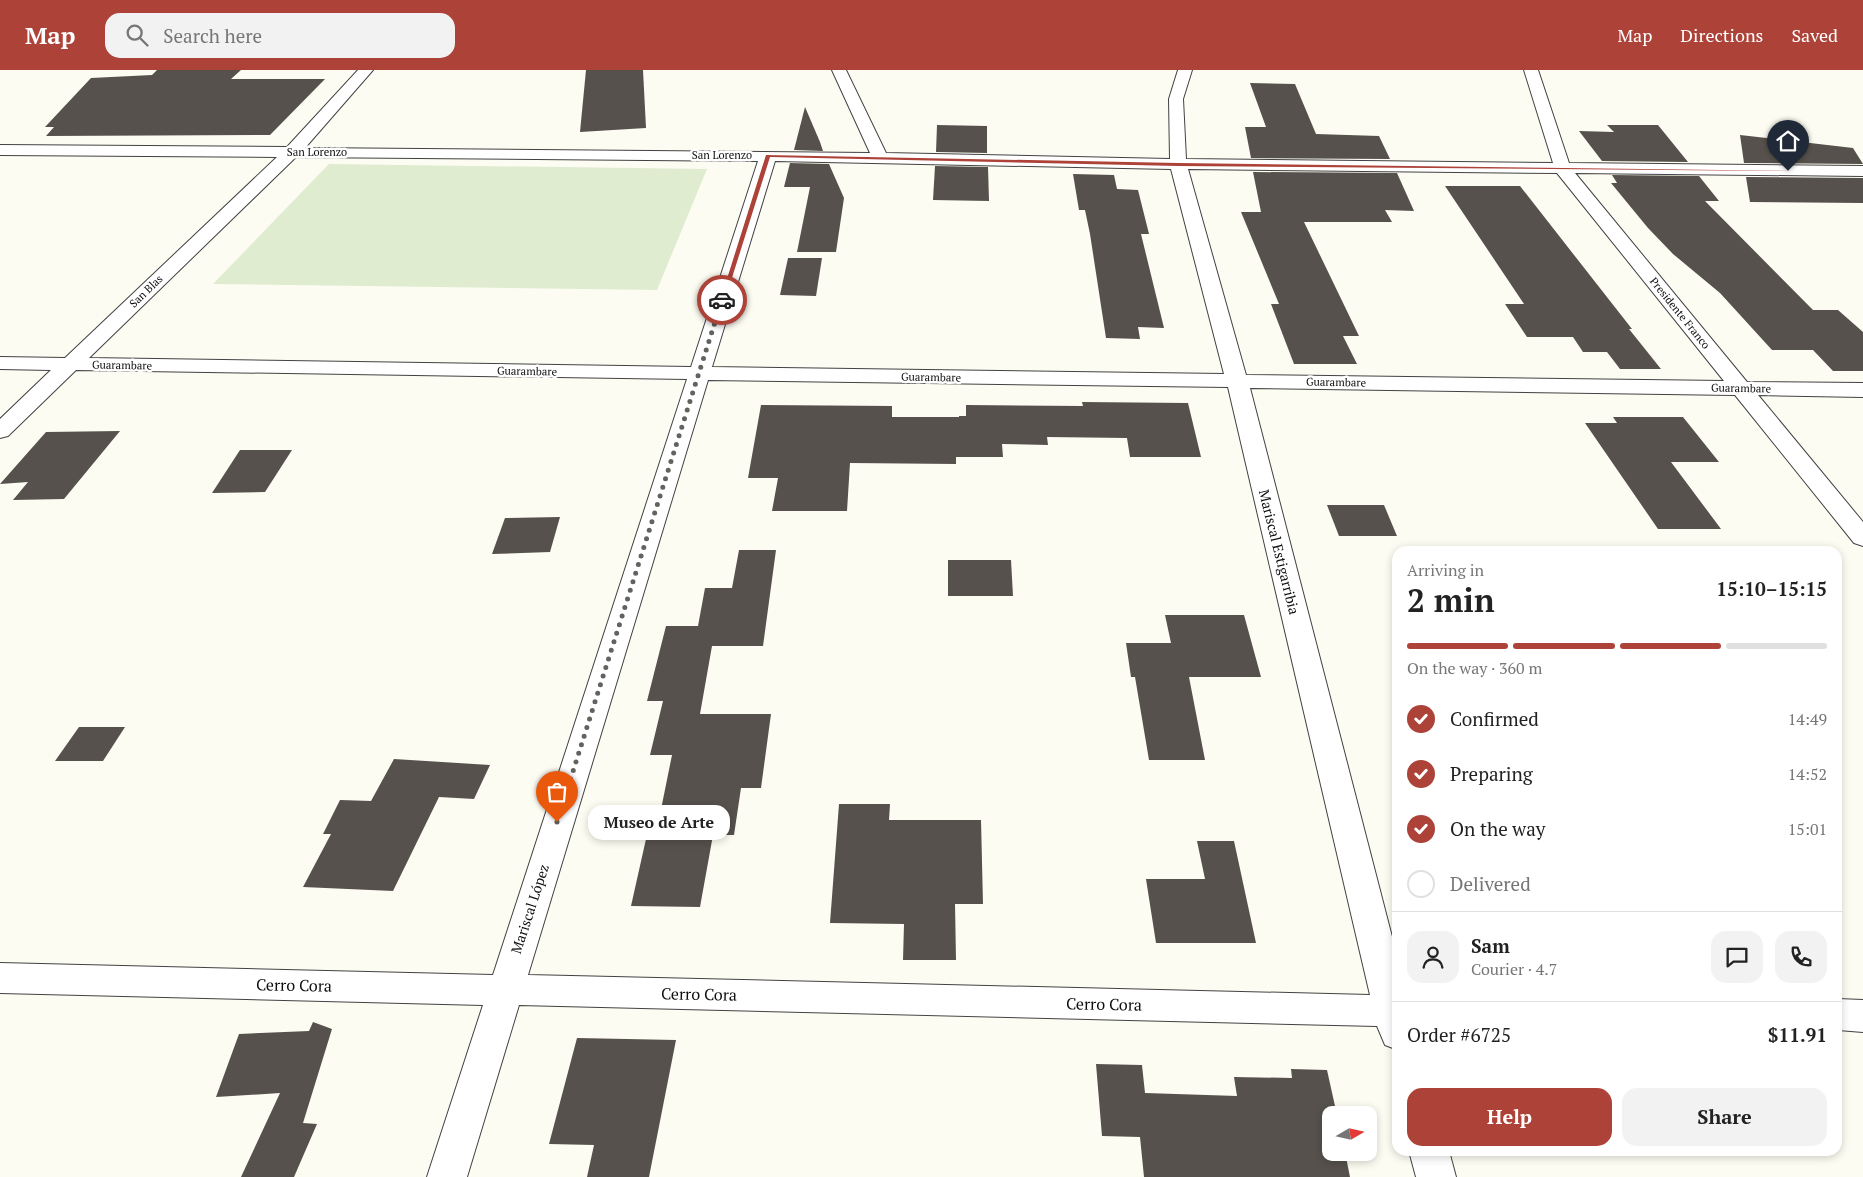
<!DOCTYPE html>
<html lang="en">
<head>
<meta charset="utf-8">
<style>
  body { margin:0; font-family:"PT Serif",serif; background:#f2f2f2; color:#222; height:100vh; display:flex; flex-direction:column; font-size:19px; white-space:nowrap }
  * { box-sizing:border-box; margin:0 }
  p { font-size:16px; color:#767676 }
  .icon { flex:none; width:28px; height:28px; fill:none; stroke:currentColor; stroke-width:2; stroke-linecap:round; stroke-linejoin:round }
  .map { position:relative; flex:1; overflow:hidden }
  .drawer { position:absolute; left:1392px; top:476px; width:450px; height:610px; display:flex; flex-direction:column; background:#fff; border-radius:15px; box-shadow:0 2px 8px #0003 }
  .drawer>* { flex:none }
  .needle { width:32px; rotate:81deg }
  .controls { position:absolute; left:1322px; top:1036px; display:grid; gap:10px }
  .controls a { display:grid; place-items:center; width:55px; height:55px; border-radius:10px; background:#fff; box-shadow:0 2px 8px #0003; font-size:25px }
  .pin { position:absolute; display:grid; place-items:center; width:42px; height:42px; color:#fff; margin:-51px -21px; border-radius:50% 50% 50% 0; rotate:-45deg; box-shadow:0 0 5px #0007 }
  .pin .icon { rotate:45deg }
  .courier { position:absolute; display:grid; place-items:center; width:50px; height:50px; margin:-25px; border:4px solid #ad4238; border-radius:50%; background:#fff; color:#222; box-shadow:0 1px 6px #0007 }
  .bubble { position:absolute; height:35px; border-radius:15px; background:#fff; box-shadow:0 2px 8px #0003; font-size:16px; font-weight:800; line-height:35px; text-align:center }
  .headline em { font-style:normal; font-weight:800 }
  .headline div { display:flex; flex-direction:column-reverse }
  .headline { display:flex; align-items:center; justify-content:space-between; height:85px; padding:0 15px }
  h1 { font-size:32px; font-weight:800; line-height:38px }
  .bar { display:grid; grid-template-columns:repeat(4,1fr); gap:8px 5px; align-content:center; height:60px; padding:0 15px }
  .bar i { height:6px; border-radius:4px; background:#e0e0e0 }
  .bar .current { background:#ad4238 }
  .bar p { grid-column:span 4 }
  .line { display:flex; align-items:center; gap:12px; padding:0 15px; border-top:1px solid #e0e0e0 }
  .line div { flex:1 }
  .round { display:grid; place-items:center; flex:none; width:52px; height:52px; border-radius:15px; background:#f2f2f2 }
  ol { padding:0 15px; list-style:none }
  li { display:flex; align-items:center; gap:15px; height:55px }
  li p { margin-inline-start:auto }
  li .icon { padding:5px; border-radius:50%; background:#ad4238; color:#fff; stroke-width:4 }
  li:last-child { color:#767676 }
  li i { width:28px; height:28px; border:2px solid #e0e0e0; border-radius:50% }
  .primary-button { display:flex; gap:10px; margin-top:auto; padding:10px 15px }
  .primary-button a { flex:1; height:58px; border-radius:15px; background:#ad4238; color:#fff; font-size:20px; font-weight:800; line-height:58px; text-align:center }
  .primary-button a+a { background:#f2f2f2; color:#222 }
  header { display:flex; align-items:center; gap:30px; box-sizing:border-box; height:70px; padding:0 25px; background:#ad4238; color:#fff }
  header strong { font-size:24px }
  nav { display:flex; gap:28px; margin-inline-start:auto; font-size:18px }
  .search { width:350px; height:45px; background:#f2f2f2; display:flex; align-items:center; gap:12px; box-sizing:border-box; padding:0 18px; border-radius:15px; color:#767676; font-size:19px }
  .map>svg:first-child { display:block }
  .pitch { fill:#dfecd0 }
  .building { fill:#56514c }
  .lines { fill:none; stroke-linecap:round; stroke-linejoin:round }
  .minor-casing { stroke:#424242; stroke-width:2 }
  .minor { fill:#fff; fill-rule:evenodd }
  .route { fill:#ad4238 }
  .done { stroke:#62625e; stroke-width:5; stroke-dasharray:0 9 }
  .labels { text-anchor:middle; stroke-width:5; stroke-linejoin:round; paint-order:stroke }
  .far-street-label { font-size:11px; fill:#0f0f0f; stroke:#fff }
  .street-label { font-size:14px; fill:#0f0f0f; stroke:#fff }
  .near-street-label { font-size:16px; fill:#0f0f0f; stroke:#fff }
</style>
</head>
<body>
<header>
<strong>Map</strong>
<div class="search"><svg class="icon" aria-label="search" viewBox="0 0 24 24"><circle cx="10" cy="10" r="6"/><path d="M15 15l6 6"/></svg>Search here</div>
<nav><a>Map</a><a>Directions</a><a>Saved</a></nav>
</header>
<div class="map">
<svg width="1863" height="1107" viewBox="0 0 1863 1107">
  <rect width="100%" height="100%" fill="#fdfcf2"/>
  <path class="pitch" d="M 329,94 L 707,99 L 657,220 L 213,214 Z"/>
  <g class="building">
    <path d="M 157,0 L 241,0 L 231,9 L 325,9 L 270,65 L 46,66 L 54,57 L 45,57 L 91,8 L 152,5 Z"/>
    <path d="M 586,0 L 643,0 L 646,58 L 580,62 Z"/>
    <path d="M 1250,13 L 1295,14 L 1316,64 L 1379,66 L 1390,89 L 1251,88 L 1245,57 L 1266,57 Z"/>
    <path d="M 805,37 L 820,72 L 823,81 L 794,80 Z"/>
    <path d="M 937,55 L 987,56 L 987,83 L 936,82 Z"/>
    <path d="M 1607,55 L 1658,55 L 1688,92 L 1602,91 L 1579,61 L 1614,62 Z"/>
    <path d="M 1740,65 L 1853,78 L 1863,94 L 1744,93 Z"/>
    <path d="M 790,93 L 829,94 L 844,128 L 836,182 L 797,182 L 810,117 L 784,117 Z"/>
    <path d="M 935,96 L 988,97 L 989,131 L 933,130 Z"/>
    <path d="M 1253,102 L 1397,103 L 1414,141 L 1385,140 L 1392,152 L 1304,152 L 1359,266 L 1343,266 L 1357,294 L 1294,294 L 1271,234 L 1279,234 L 1241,142 L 1261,142 Z"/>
    <path d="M 1073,104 L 1114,105 L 1117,119 L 1138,120 L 1149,164 L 1141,164 L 1164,258 L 1138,257 L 1140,269 L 1106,268 L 1090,164 L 1085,140 L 1079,140 Z"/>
    <path d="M 1612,105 L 1699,106 L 1719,131 L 1705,131 L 1813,240 L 1838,240 L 1863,262 L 1863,301 L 1833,301 L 1813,280 L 1772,280 L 1720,223 L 1673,184 L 1648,158 L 1611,113 L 1617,113 Z"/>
    <path d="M 1746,107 L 1863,108 L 1863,133 L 1750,132 Z"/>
    <path d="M 1445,116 L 1520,116 L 1632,259 L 1629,259 L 1661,299 L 1620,299 L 1607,282 L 1583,282 L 1573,267 L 1527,267 L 1505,234 L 1524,234 Z"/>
    <path d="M 788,188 L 822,188 L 816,226 L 780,225 Z"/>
    <path d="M 1082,332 L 1188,333 L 1201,387 L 1130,387 L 1127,368 L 1047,367 L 1048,375 L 1002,374 L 1003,387 L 956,387 L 956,394 L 850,393 L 847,441 L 772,441 L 778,408 L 748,408 L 761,335 L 892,336 L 892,347 L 959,347 L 959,346 L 966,346 L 966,335 L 1083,336 Z"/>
    <path d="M 1613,347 L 1683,347 L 1719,392 L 1671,392 L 1721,459 L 1658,459 L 1585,353 L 1617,353 Z"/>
    <path d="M 120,361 L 64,429 L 13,430 L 28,412 L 0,414 L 46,362 Z"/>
    <path d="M 240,380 L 292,380 L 265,422 L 212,423 Z"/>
    <path d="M 1327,435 L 1384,435 L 1397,466 L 1339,466 Z"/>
    <path d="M 560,447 L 550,482 L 492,484 L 505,448 Z"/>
    <path d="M 739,480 L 776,480 L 763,576 L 712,576 L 700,644 L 771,644 L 761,718 L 741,718 L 734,765 L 713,765 L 700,837 L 631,836 L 646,769 L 655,769 L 672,685 L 650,685 L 663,631 L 647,631 L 666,556 L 698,556 L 705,518 L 732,518 Z"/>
    <path d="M 948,490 L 1011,490 L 1013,526 L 948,526 Z"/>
    <path d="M 1165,545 L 1244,545 L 1261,607 L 1189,607 L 1205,690 L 1149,690 L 1135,607 L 1131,607 L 1126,573 L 1171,573 Z"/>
    <path d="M 79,657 L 125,657 L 103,691 L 55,691 Z"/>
    <path d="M 394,689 L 490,695 L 474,729 L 439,727 L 393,821 L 303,817 L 331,764 L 323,764 L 340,730 L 371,731 Z"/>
    <path d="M 839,734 L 890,734 L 889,750 L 981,750 L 983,834 L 955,834 L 956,890 L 903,890 L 904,854 L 830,853 Z"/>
    <path d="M 1197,771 L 1234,771 L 1256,873 L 1156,873 L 1146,809 L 1205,809 Z"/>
    <path d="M 313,952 L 332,959 L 303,1053 L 317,1054 L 294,1107 L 241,1107 L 280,1023 L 216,1027 L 239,964 L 309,961 Z"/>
    <path d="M 577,968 L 676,970 L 649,1107 L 587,1107 L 594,1075 L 549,1074 Z"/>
    <path d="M 1096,994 L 1142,995 L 1145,1023 L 1237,1026 L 1234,1007 L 1292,1008 L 1291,999 L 1327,1000 L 1337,1045 L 1331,1045 L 1331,1082 L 1345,1082 L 1350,1107 L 1144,1107 L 1140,1067 L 1102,1066 Z"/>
  </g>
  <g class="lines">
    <g class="minor-casing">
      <g id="minor">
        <path d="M 358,0 L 373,0 L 305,78 L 870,83 L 832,0 L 846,0 L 886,83 L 1170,89 L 1169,29 L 1178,0 L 1192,0 L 1183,29 L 1186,89 L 1553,93 L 1524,0 L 1538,0 L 1569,93 L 1863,96 L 1863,106 L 1575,103 L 1747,312 L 1863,313 L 1863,327 L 1758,325 L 1863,452 L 1863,476 L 1854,473 L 1735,325 L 1250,318 L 1398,890 L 1398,980 L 1385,975 L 1377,956 L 519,935 L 467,1107 L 427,1107 L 483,935 L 0,923 L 0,893 L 493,905 L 687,309 L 76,300 L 8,366 L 0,368 L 0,349 L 51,300 L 0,299 L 0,287 L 65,288 L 277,87 L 0,85 L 0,75 L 287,77 ZM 296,87 L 758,91 L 691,297 L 89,288 ZM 775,91 L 1171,99 L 1224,304 L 712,297 ZM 1188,99 L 1557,103 L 1724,311 L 1246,305 ZM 708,310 L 1228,317 L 1370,925 L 528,905 Z"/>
        <path d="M 1838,929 L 1863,930 L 1863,962 L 1838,960 Z"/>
        <path d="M 1409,1081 L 1449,1081 L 1456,1107 L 1416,1107 Z"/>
      </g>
    </g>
    <use href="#minor" class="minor"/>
  </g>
  <path class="route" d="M 766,85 L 1178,93 L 1790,101 L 1178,96 L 770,87 L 725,230 L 720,231 Z"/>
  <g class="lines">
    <path class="done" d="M 557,752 L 722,230"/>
  </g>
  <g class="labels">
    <g class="far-street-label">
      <text x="317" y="86">San Lorenzo</text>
      <text x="722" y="89">San Lorenzo</text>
      <text transform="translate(146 221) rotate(-44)" y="4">San Blas</text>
      <text transform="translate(1680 243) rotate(51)" y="4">Presidente Franco</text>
      <text transform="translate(122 295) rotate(1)" y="4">Guarambare</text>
      <text transform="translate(527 301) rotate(1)" y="4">Guarambare</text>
      <text transform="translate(931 307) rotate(1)" y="4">Guarambare</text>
      <text transform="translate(1336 312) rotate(1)" y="4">Guarambare</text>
      <text transform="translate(1741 318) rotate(1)" y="4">Guarambare</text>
    </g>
    <g class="street-label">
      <text transform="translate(1279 482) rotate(76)" y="5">Mariscal Estigarribia</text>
      <text transform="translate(530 839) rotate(-72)" y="5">Mariscal López</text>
    </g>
    <g class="near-street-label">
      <text transform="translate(294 915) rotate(1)" y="6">Cerro Cora</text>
      <text transform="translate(699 924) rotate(1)" y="6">Cerro Cora</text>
      <text transform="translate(1104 934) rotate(1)" y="6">Cerro Cora</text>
    </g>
  </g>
</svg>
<div class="controls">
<a><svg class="needle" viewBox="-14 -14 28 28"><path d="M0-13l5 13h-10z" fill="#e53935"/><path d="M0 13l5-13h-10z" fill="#767676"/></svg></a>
</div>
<div class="pin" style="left:557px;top:752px;background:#ea580c"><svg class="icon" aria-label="bag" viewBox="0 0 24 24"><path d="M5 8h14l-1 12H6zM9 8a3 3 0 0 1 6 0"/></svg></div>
<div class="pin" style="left:1788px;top:101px;background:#1f2937"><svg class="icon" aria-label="home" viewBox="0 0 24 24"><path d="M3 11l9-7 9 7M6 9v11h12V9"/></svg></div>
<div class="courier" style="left:722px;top:230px"><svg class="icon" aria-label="car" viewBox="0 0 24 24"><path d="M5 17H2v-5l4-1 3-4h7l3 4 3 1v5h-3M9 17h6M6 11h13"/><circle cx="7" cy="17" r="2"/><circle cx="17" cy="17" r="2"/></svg></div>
<div class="bubble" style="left:588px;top:735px;width:142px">Museo de Arte</div>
<section class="drawer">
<div class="headline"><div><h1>2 min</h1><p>Arriving in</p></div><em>15:10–15:15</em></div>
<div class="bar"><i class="current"></i><i class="current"></i><i class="current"></i><i></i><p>On the way · 360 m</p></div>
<ol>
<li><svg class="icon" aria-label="check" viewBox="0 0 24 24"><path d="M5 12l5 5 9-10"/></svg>Confirmed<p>14:49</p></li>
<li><svg class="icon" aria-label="check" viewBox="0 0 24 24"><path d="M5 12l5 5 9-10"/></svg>Preparing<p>14:52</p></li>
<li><svg class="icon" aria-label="check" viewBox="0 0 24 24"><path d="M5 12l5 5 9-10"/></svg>On the way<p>15:01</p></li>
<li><i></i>Delivered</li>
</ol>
<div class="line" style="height:90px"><a class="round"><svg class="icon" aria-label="person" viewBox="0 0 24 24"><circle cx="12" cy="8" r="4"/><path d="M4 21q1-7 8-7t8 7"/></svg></a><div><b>Sam</b><p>Courier · 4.7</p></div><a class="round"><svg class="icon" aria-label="chat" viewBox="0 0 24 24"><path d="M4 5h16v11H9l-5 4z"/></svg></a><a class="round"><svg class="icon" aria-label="phone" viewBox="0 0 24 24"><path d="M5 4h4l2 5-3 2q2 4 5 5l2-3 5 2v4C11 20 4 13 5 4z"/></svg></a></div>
<div class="line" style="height:65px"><div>Order #6725</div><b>$11.91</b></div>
<div class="primary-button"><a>Help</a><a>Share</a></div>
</section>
</div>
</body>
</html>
